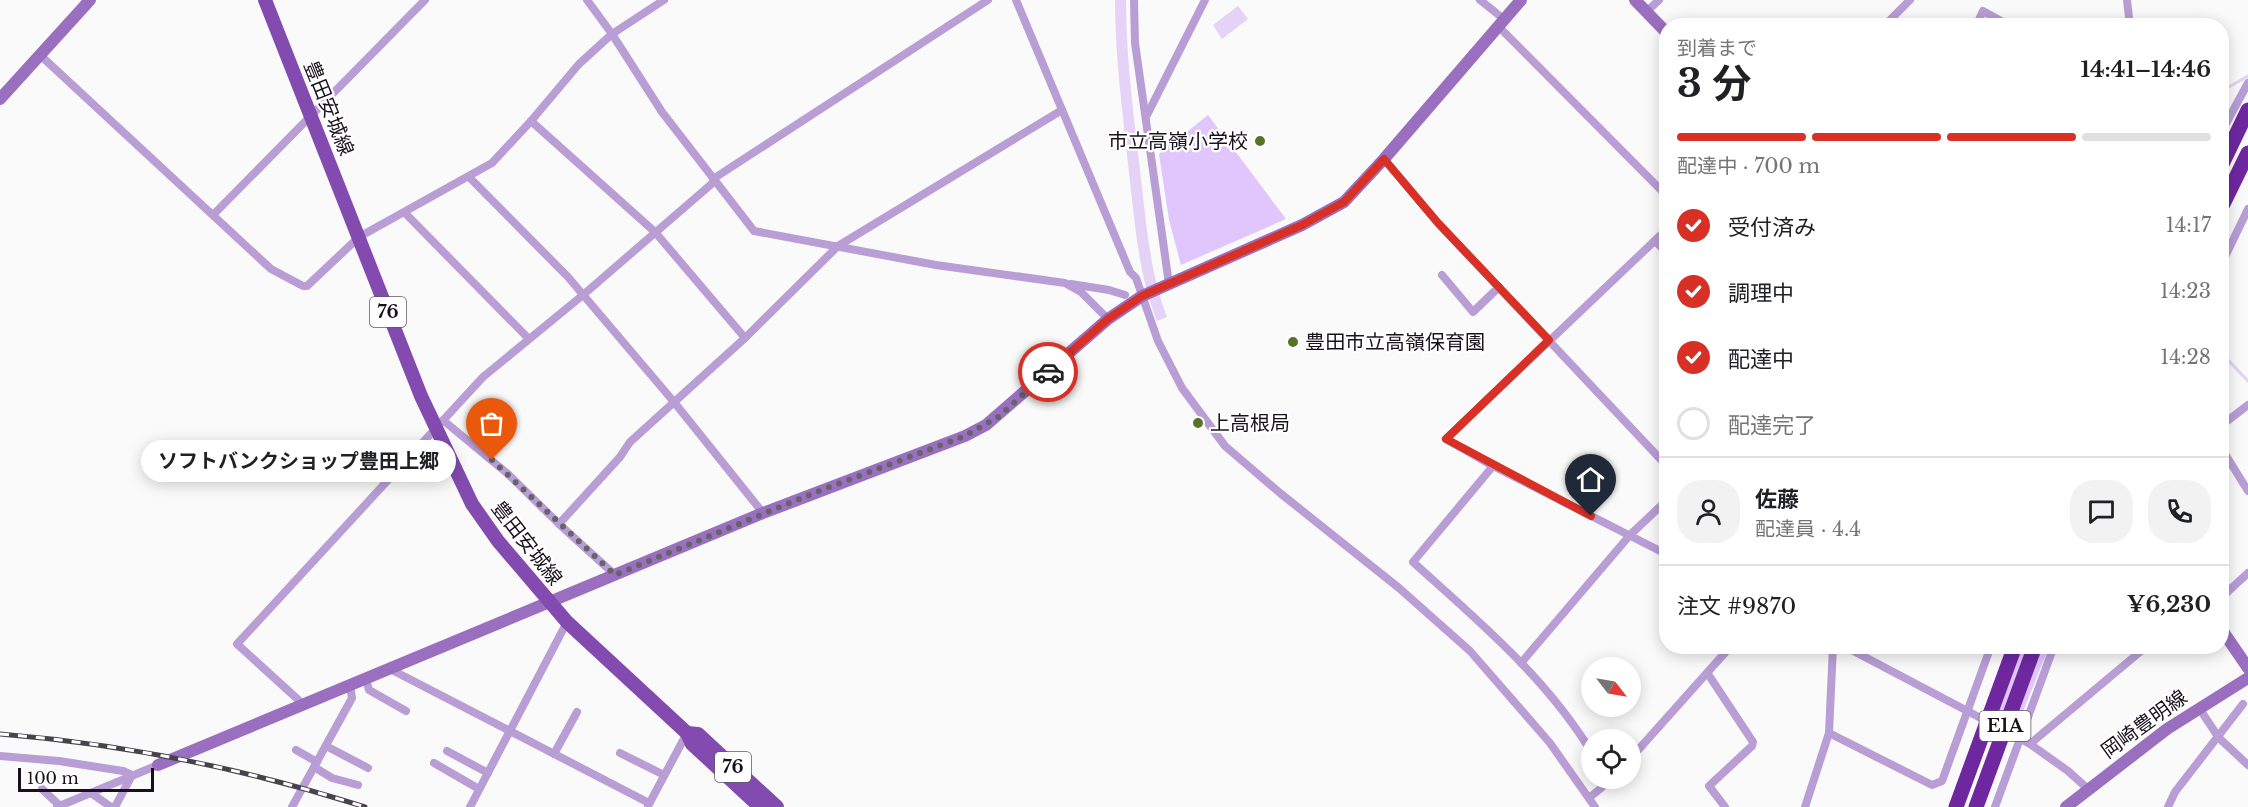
<!DOCTYPE html>
<html lang="ja">
<head>
<meta charset="utf-8">
<style>
  body { margin:0; font-family:"Libre Baskerville","Noto Sans JP",serif; background:#f2f2f2; color:#202124; height:100vh; display:flex; flex-direction:column; font-size:22px; white-space:nowrap }
  * { box-sizing:border-box; margin:0 }
  p { font-size:20px; color:#757577 }
  .icon { flex:none; width:33px; height:33px; fill:none; stroke:currentColor; stroke-width:2; stroke-linecap:round; stroke-linejoin:round }
  .map { position:relative; flex:1; overflow:hidden }
  .side { position:absolute; left:1659px; top:18px; width:570px; height:636px; display:flex; flex-direction:column; background:#fff; border-radius:24px; box-shadow:0 3px 15px #0003 }
  .side>* { flex:none }
  .needle { width:39px; rotate:121deg }
  .fabs { position:absolute; left:1581px; top:657px; display:grid; gap:12px }
  .fabs a { display:grid; place-items:center; width:60px; height:60px; border-radius:50%; background:#fff; box-shadow:0 3px 15px #0003; font-size:30px }
  .scale { position:absolute; left:18px; bottom:15px; width:136px; box-sizing:border-box; padding-left:6px; border:3px solid #17111d; border-top:0; font-size:16px; line-height:21px; white-space:nowrap; color:#17111d; -webkit-text-stroke:4px #fff; paint-order:stroke }
  .pin { position:absolute; display:grid; place-items:center; width:51px; height:51px; color:#fff; margin:-62px -26px; border-radius:50% 50% 50% 0; rotate:-45deg; box-shadow:0 0 6px #0007 }
  .pin .icon { rotate:45deg }
  .courier { position:absolute; display:grid; place-items:center; width:60px; height:60px; margin:-30px; border:4px solid #d93025; border-radius:50%; background:#fff; color:#222; box-shadow:0 2px 8px #0007 }
  .bubble { position:absolute; height:42px; border-radius:21px; background:#fff; box-shadow:0 3px 15px #0003; font-size:20px; font-weight:700; line-height:42px; text-align:center }
  .overview em { font-style:normal; font-weight:700 }
  .overview div { display:flex; flex-direction:column-reverse }
  .overview { display:flex; align-items:center; justify-content:space-between; height:102px; padding:0 18px }
  h1 { font-size:39px; font-weight:700; line-height:45px }
  .bar { display:grid; grid-template-columns:repeat(4,1fr); gap:9px 6px; align-content:center; height:72px; padding:0 18px }
  .bar i { height:8px; border-radius:4px; background:#e0e0e0 }
  .bar .active { background:#d93025 }
  .bar p { grid-column:span 4 }
  .line { display:flex; align-items:center; gap:15px; padding:0 18px; border-top:2px solid #e0e0e0 }
  .line div { flex:1 }
  .round { display:grid; place-items:center; flex:none; width:63px; height:63px; border-radius:24px; background:#f2f2f2 }
  ol { padding:0 18px; list-style:none }
  li { display:flex; align-items:center; gap:18px; height:66px }
  li p { margin-inline-start:auto }
  li .icon { padding:6px; border-radius:50%; background:#d93025; color:#fff; stroke-width:4 }
  li:last-child { color:#757577 }
  li i { width:33px; height:33px; border:3px solid #e0e0e0; border-radius:50% }
  .map>svg:first-child { display:block }
  .green { fill:#e1c5fd }
  .water { fill:#e4d3f6 }
  .lines { fill:none; stroke-linecap:round; stroke-linejoin:round }
  .stream { stroke:#e4d3f6; stroke-width:3 }
  .street { stroke:#b99dd5; stroke-width:8 }
  .secondary { stroke:#9a6fc0; stroke-width:12 }
  .primary { stroke:#834baf; stroke-width:14 }
  .highway { stroke:#6f27a0; stroke-width:15 }
  .rail-casing { stroke:#47434c; stroke-width:5 }
  .rail { stroke:#fff; stroke-width:3; stroke-dasharray:9; stroke-linecap:butt }
  .highway-bridge { stroke:#6f27a0; stroke-width:15 }
  .done { stroke:#66636a; stroke-width:6; stroke-dasharray:0 10.8 }
  .route { stroke:#d93025; stroke-width:8 }
  .poi-dot { fill:#577328; stroke:#fff; stroke-width:2 }
  .labels { text-anchor:middle; stroke-width:4.5; stroke-linejoin:round; paint-order:stroke }
  .shield { fill:#fff; stroke:#5d5861; stroke-width:1.5 }
  .shield-label { font-size:18px; font-weight:bold; fill:#17111d }
  .street-label { font-size:20px; fill:#17111d; stroke:#fff }
  .poi-label { font-size:20px; fill:#17111d; stroke:#fff; text-anchor:start }
</style>
</head>
<body>
<div class="map">
<svg width="2248" height="807" viewBox="0 0 2248 807">
  <rect width="100%" height="100%" fill="#fafafa"/>
  <g class="green">
    <path d="M 1208,115 L 1286,219 L 1181,265 L 1169,220 L 1159,154 Z"/>
    <path d="M 2007,647 L 2049,647 L 2016,729 L 1984,710 Z"/>
  </g>
  <g class="water">
    <path d="M 1115,0 L 1126,0 C 1126,63 1135,125 1142,187 C 1147,231 1151,276 1167,317 L 1157,321 C 1138,274 1135,223 1129,173 C 1123,115 1115,58 1115,0 Z"/>
    <path d="M 1238,6 L 1248,19 L 1222,39 L 1213,25 Z"/>
  </g>
  <g class="lines">
    <g class="stream">
      <path d="M 2222,91 L 2248,76"/>
      <path d="M 2222,346 L 2228,360 L 2248,381"/>
    </g>
    <g class="street">
      <path d="M 587,0 L 612,34 L 662,112 L 754,231 L 936,265 L 1065,283 L 1081,292 L 1108,319"/>
      <path d="M 1016,0 L 1130,272 L 1136,278 L 1158,341 L 1182,388 L 1225,446 L 1280,493 L 1399,588 L 1470,651 L 1550,743 L 1595,807"/>
      <path d="M 1134,0 L 1135,43 L 1169,284"/>
      <path d="M 1480,0 L 1505,20"/>
      <path d="M 2127,0 L 2130,26"/>
      <path d="M 1646,12 L 1659,0"/>
      <path d="M 1884,26 L 1910,0"/>
      <path d="M 1976,26 L 1983,11 L 2010,26"/>
      <path d="M 1499,27 L 1666,195"/>
      <path d="M 40,55 L 271,269 L 303,286 L 307,286 L 359,237 L 492,163 L 531,121 L 579,64 L 612,34 L 664,0"/>
      <path d="M 1147,115 L 1205,0"/>
      <path d="M 531,121 L 655,232 L 745,338"/>
      <path d="M 2222,131 L 2248,83"/>
      <path d="M 1384,159 L 1438,223 L 1666,465"/>
      <path d="M 469,177 L 568,277 L 674,402 L 763,513"/>
      <path d="M 713,179 L 988,0"/>
      <path d="M 405,213 L 529,339"/>
      <path d="M 214,214 L 425,0"/>
      <path d="M 1666,230 L 1446,439 L 1493,466 L 1666,554"/>
      <path d="M 1655,241 L 1666,252"/>
      <path d="M 2222,263 L 2248,209"/>
      <path d="M 1442,275 L 1473,312 L 1499,287"/>
      <path d="M 1071,284 L 1109,290 L 1125,295"/>
      <path d="M 444,421 L 508,474 L 559,524 L 615,575"/>
      <path d="M 2222,425 L 2248,405"/>
      <path d="M 2222,449 L 2248,491"/>
      <path d="M 1493,466 L 1413,562 C 1477,620 1546,677 1592,753"/>
      <path d="M 559,524 L 620,457 L 630,442 L 745,338 L 838,246 L 1062,110"/>
      <path d="M 2222,597 L 2248,573"/>
      <path d="M 1844,646 L 2030,744 L 2068,771 L 2088,789"/>
      <path d="M 1521,663 L 1630,535 L 1666,501"/>
      <path d="M 390,669 L 649,803"/>
      <path d="M 1708,674 L 1753,742 L 1752,746 L 1709,786 L 1725,807"/>
      <path d="M 366,679 L 369,690 L 406,711"/>
      <path d="M 304,705 L 237,644 L 483,377 L 583,295 L 715,181"/>
      <path d="M 2199,708 L 2219,738 L 2248,765"/>
      <path d="M 1829,733 L 1932,785 L 1942,781 L 1991,646"/>
      <path d="M 2030,744 L 2147,646"/>
      <path d="M 326,746 L 368,768"/>
      <path d="M 296,750 L 317,762"/>
      <path d="M 447,751 L 488,773"/>
      <path d="M 620,753 L 664,775"/>
      <path d="M 554,754 L 577,712"/>
      <path d="M 0,756 L 59,761 L 123,771 L 132,775 L 115,807"/>
      <path d="M 1630,759 L 1731,646"/>
      <path d="M 434,763 L 479,789"/>
      <path d="M 314,767 L 332,778 L 358,785"/>
      <path d="M 42,789 L 60,806"/>
      <path d="M 91,793 L 111,807"/>
      <path d="M 1589,798 L 1613,778"/>
      <path d="M 648,806 L 687,733"/>
      <path d="M 57,807 L 158,765"/>
      <path d="M 292,807 L 352,698 L 350,686"/>
      <path d="M 470,807 L 567,622"/>
      <path d="M 1805,807 L 1829,733 L 1833,646"/>
      <path d="M 1995,807 L 2054,646"/>
      <path d="M 2168,807 L 2175,792 L 2243,704"/>
    </g>
    <g class="secondary">
      <path d="M 1635,0 L 1666,32"/>
      <path d="M 0,99 L 90,0"/>
      <path d="M 2222,630 L 2248,668"/>
      <path d="M 158,765 L 763,513 L 965,436 L 986,425 L 1108,319 L 1142,296 L 1302,225 L 1344,202 L 1384,159 L 1521,0"/>
      <path d="M 2066,807 L 2167,729 L 2248,678"/>
    </g>
    <g class="primary">
      <path d="M 265,0 L 421,396 L 472,504 L 498,541 L 567,622 L 687,733 L 692,744 L 760,807"/>
      <path d="M 687,733 L 698,734 L 777,807"/>
    </g>
    <g class="highway">
      <path d="M 2222,164 L 2248,110"/>
      <path d="M 2222,206 L 2248,153"/>
    </g>
    <g class="rail-casing">
      <path id="rail" d="M 0,734 C 124,744 246,769 365,807"/>
    </g>
    <use href="#rail" class="rail"/>
    <g class="highway-bridge">
      <path d="M 1956,807 L 2015,646"/>
      <path d="M 1976,807 L 2035,646"/>
    </g>
  </g>
  <g class="lines">
    <path class="done" d="M 492,460 L 615,575 L 814,493 L 965,436 L 998,417 L 1048,372"/>
    <path class="route" d="M 1048,372 L 1108,319 L 1142,296 L 1302,225 L 1344,202 L 1384,159 L 1438,223 L 1549,340 L 1446,439 L 1591,516"/>
  </g>
  <g class="poi-dot">
    <circle cx="1260" cy="141" r="6"/>
    <circle cx="1293" cy="342" r="6"/>
    <circle cx="1198" cy="423" r="6"/>
  </g>
  <g class="labels">
    <g class="shield">
      <rect x="370" y="297" width="36" height="30" rx="4.5"/>
      <rect x="1979.5" y="711" width="51" height="30" rx="4.5"/>
      <rect x="715" y="752" width="36" height="30" rx="4.5"/>
    </g>
    <g class="shield-label">
      <text x="388" y="318">76</text>
      <text x="2005" y="732">E1A</text>
      <text x="733" y="773">76</text>
    </g>
    <g class="street-label">
      <text transform="translate(329 108) rotate(68)" y="7">豊田安城線</text>
      <text transform="translate(527 543) rotate(52)" y="7">豊田安城線</text>
      <text transform="translate(2144 724) rotate(-36)" y="7">岡崎豊明線</text>
    </g>
    <g class="poi-label">
      <text x="1248" y="148" text-anchor="end">市立高嶺小学校</text>
      <text x="1305" y="349">豊田市立高嶺保育園</text>
      <text x="1210" y="430">上高根局</text>
    </g>
  </g>
</svg>
<div class="fabs">
<a><svg class="needle" viewBox="-14 -14 28 28"><path d="M0-13l5 13h-10z" fill="#e53935"/><path d="M0 13l5-13h-10z" fill="#757577"/></svg></a>
<a><svg class="icon" aria-label="locate" viewBox="0 0 24 24"><circle cx="12" cy="12" r="6"/><path d="M12 2v4M12 18v4M2 12h4M18 12h4"/></svg></a>
</div>
<div class="scale">100 m</div>
<div class="pin" style="left:492px;top:460px;background:#ea580c"><svg class="icon" aria-label="bag" viewBox="0 0 24 24"><path d="M5 8h14l-1 12H6zM9 8a3 3 0 0 1 6 0"/></svg></div>
<div class="pin" style="left:1591px;top:516px;background:#1f2937"><svg class="icon" aria-label="home" viewBox="0 0 24 24"><path d="M3 11l9-7 9 7M6 9v11h12V9"/></svg></div>
<div class="courier" style="left:1048px;top:372px"><svg class="icon" aria-label="car" viewBox="0 0 24 24"><path d="M5 17H2v-5l4-1 3-4h7l3 4 3 1v5h-3M9 17h6M6 11h13"/><circle cx="7" cy="17" r="2"/><circle cx="17" cy="17" r="2"/></svg></div>
<div class="bubble" style="left:141px;top:440px;width:315px">ソフトバンクショップ豊田上郷</div>
<section class="side">
<div class="overview"><div><h1>3 分</h1><p>到着まで</p></div><em>14:41–14:46</em></div>
<div class="bar"><i class="active"></i><i class="active"></i><i class="active"></i><i></i><p>配達中 · 700 m</p></div>
<ol>
<li><svg class="icon" aria-label="check" viewBox="0 0 24 24"><path d="M5 12l5 5 9-10"/></svg>受付済み<p>14:17</p></li>
<li><svg class="icon" aria-label="check" viewBox="0 0 24 24"><path d="M5 12l5 5 9-10"/></svg>調理中<p>14:23</p></li>
<li><svg class="icon" aria-label="check" viewBox="0 0 24 24"><path d="M5 12l5 5 9-10"/></svg>配達中<p>14:28</p></li>
<li><i></i>配達完了</li>
</ol>
<div class="line" style="height:108px"><a class="round"><svg class="icon" aria-label="person" viewBox="0 0 24 24"><circle cx="12" cy="8" r="4"/><path d="M4 21q1-7 8-7t8 7"/></svg></a><div><b>佐藤</b><p>配達員 · 4.4</p></div><a class="round"><svg class="icon" aria-label="chat" viewBox="0 0 24 24"><path d="M4 5h16v11H9l-5 4z"/></svg></a><a class="round"><svg class="icon" aria-label="phone" viewBox="0 0 24 24"><path d="M5 4h4l2 5-3 2q2 4 5 5l2-3 5 2v4C11 20 4 13 5 4z"/></svg></a></div>
<div class="line" style="height:78px"><div>注文 #9870</div><b>¥6,230</b></div>
</section>
</div>
</body>
</html>
